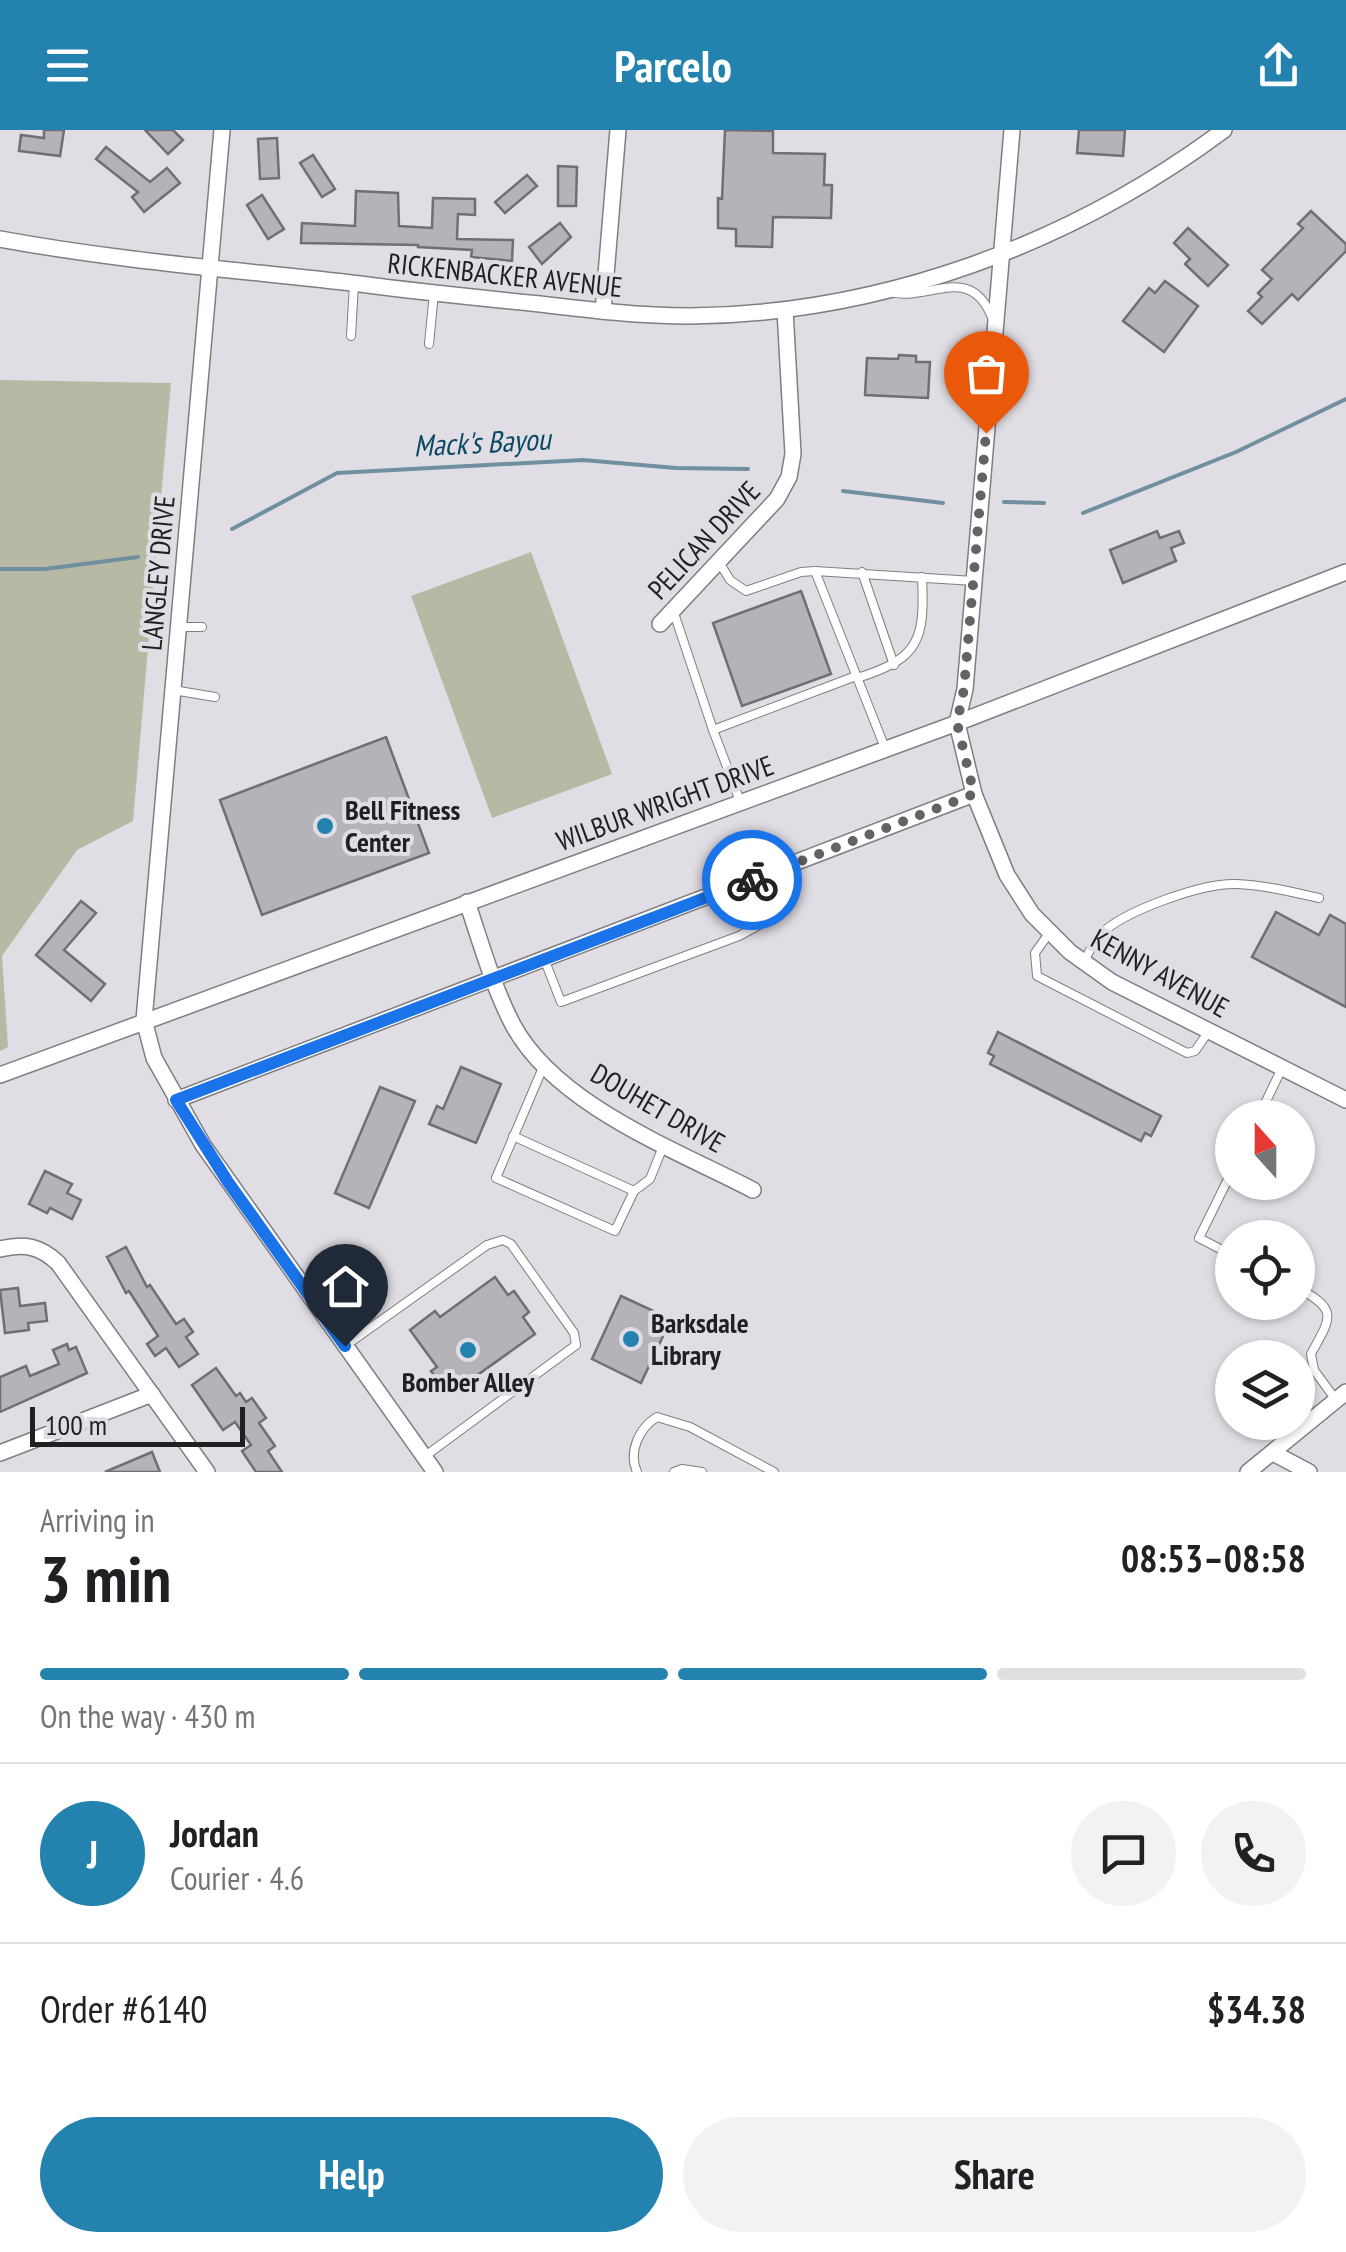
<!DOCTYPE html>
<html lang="en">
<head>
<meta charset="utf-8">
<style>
  body { margin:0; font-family:"PT Sans Narrow",sans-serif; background:#f2f2f2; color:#202124; height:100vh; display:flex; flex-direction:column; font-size:38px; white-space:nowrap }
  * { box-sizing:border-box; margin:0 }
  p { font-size:32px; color:#757577 }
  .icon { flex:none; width:55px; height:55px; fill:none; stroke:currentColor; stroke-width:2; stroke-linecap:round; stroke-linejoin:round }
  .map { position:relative; height:1342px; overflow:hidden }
  .panel { display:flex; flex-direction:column; background:#fff; flex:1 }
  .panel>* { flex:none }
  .needle { width:65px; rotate:339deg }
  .fabs { position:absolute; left:1215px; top:970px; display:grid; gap:20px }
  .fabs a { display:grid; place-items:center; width:100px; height:100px; border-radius:50%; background:#fff; box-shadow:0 2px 8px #0004; font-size:50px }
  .scale { position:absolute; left:30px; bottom:25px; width:215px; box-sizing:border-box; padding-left:10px; border:5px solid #201f21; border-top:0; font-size:28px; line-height:35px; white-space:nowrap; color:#201f21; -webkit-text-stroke:8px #e1dde4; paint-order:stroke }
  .pin { position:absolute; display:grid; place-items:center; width:85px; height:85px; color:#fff; margin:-102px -42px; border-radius:50% 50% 50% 0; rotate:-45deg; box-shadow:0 0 10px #0007 }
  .pin .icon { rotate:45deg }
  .courier { position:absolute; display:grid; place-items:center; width:100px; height:100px; margin:-50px; border:8px solid #1a73e8; border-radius:50%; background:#fff; color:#222; box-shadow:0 2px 12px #0007 }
  .headline em { font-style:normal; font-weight:700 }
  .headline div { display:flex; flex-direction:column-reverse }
  .headline { display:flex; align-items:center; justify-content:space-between; height:170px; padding:0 40px }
  h1 { font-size:65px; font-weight:700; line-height:75px }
  .bar { display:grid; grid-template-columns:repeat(4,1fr); gap:15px 10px; align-content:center; height:120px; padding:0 40px }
  .bar i { height:12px; border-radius:8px; background:#e0e0e0 }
  .bar .active { background:#2382ae }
  .bar p { grid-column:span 4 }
  .line { display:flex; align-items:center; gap:25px; padding:0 40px; border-top:2px solid #e0e0e0 }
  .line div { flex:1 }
  .round { display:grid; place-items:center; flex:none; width:105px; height:105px; border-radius:52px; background:#f2f2f2 }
  .cta { display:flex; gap:20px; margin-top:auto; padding:20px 40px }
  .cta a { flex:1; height:115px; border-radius:60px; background:#2382ae; color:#fff; font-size:40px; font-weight:700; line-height:115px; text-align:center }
  .cta a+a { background:#f2f2f2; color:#202124 }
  header { display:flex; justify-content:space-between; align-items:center; height:130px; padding:0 40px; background:#2382ae; color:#fff; font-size:45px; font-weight:700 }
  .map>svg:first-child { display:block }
  .green { fill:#b7b9a5 }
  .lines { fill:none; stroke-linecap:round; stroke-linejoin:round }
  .stream { stroke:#708f9f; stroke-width:4 }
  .building { fill:#b5b2b8; stroke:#716e74; stroke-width:2.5 }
  .service-casing { stroke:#807d83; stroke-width:10 }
  .minor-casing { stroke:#807d83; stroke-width:18 }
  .service { stroke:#fff; stroke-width:8 }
  .minor { stroke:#fff; stroke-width:15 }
  .done { stroke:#646265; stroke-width:10; stroke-dasharray:0 18 }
  .route { stroke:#1a73e8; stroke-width:12 }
  .poi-dot { fill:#2382ae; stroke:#e1dde4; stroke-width:4 }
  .labels { text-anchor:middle; stroke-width:8; stroke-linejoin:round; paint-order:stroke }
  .street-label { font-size:28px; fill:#201f21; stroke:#e1dde4 }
  .poi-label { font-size:28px; font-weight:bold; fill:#201f21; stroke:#e1dde4; text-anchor:start }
  .water-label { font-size:30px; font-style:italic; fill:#0c4963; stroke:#e1dde4 }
</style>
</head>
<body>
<header><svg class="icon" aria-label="menu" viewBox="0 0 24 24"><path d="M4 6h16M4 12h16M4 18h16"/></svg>Parcelo<svg class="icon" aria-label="share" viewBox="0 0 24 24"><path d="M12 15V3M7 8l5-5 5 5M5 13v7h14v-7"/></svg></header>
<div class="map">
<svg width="1346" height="1342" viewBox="0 0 1346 1342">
  <rect width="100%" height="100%" fill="#e1dde4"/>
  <g class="green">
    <path d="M 0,250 L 171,253 L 133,691 L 77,720 L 2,826 L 8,917 L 0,921 Z"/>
    <path d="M 531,422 L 612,644 L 492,688 L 411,466 Z"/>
  </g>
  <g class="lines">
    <g class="stream">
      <path d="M 843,361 L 943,373"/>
      <path d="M 1004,372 L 1044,373"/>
      <path d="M 1083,383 L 1236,322 L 1346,269"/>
      <path d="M 232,399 L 337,343 L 583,330 L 676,338 L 748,339"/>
      <path d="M 0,439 L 45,439 L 138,427"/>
    </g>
  </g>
  <g class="building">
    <path d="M 44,0 L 64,0 L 60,26 L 19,21 L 21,5 L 44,8 Z"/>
    <path d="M 145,0 L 173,0 L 183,10 L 168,24 Z"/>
    <path d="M 725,0 L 773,1 L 773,23 L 825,24 L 824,55 L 832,55 L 831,88 L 773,87 L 772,117 L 736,116 L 736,99 L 718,98 L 718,68 L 722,69 Z"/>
    <path d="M 1079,0 L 1125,0 L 1123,26 L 1077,23 Z"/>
    <path d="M 277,8 L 279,48 L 260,49 L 258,9 Z"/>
    <path d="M 106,17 L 150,52 L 167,38 L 180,53 L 144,82 L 132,67 L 138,62 L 96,29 Z"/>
    <path d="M 313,25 L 335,59 L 322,67 L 300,33 Z"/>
    <path d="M 558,36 L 577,37 L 576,76 L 558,76 Z"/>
    <path d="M 527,45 L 537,56 L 505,83 L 495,72 Z"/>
    <path d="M 356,61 L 398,63 L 399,96 L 432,98 L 433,68 L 475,69 L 475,85 L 458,84 L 457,109 L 513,110 L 512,131 L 471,127 L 472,120 L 418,117 L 418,115 L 301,113 L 302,93 L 355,96 Z"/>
    <path d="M 262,65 L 284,99 L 268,109 L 247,75 Z"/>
    <path d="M 1311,81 L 1346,114 L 1346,121 L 1298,170 L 1292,164 L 1262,194 L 1248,181 L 1262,167 L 1258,163 L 1272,149 L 1262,140 L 1303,98 L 1298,94 Z"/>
    <path d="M 560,93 L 571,107 L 542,134 L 529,117 Z"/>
    <path d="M 1188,98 L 1228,135 L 1208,156 L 1185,134 L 1190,129 L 1174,113 Z"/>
    <path d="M 1165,151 L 1198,176 L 1164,222 L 1123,191 L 1149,158 L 1155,163 Z"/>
    <path d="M 899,225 L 916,226 L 916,232 L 930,232 L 928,268 L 865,265 L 867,228 L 898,229 Z"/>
    <path d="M 1157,401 L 1160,408 L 1179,401 L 1184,413 L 1171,418 L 1176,431 L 1123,453 L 1110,420 Z"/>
    <path d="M 801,461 L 831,544 L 742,576 L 713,493 Z"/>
    <path d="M 386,607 L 429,723 L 262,785 L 220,670 Z"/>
    <path d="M 81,771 L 96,783 L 64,820 L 105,854 L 91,871 L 36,825 Z"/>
    <path d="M 1276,782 L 1319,805 L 1330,785 L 1346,794 L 1346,877 L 1252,827 Z"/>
    <path d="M 998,902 L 1161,986 L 1151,1006 L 1145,1003 L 1141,1011 L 990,934 L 994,926 L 988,923 Z"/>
    <path d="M 461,937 L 501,954 L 476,1013 L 429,994 L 437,976 L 443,979 Z"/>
    <path d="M 380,957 L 415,971 L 369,1078 L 335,1063 Z"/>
    <path d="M 45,1041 L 72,1054 L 67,1063 L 81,1070 L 72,1089 L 50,1078 L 47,1083 L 29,1074 Z"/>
    <path d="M 126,1117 L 147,1157 L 150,1155 L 176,1194 L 184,1189 L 193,1202 L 186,1207 L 198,1224 L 179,1237 L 166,1218 L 155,1226 L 147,1214 L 158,1206 L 129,1161 L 126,1163 L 107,1127 Z"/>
    <path d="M 495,1147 L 508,1165 L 514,1161 L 529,1182 L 523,1187 L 535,1204 L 479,1244 L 482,1250 L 463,1264 L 458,1256 L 447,1264 L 431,1241 L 437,1237 L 410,1200 L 435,1181 L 440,1187 Z"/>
    <path d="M 18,1158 L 20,1176 L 45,1173 L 47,1191 L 28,1193 L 29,1200 L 5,1203 L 0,1160 Z"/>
    <path d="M 621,1166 L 671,1189 L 641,1253 L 592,1229 Z"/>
    <path d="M 67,1214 L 69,1220 L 76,1217 L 87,1243 L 0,1282 L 0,1247 L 26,1236 L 30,1246 L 59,1234 L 53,1220 Z"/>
    <path d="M 216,1238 L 236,1266 L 240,1263 L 246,1272 L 252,1268 L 266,1288 L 259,1293 L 275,1316 L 268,1321 L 282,1342 L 256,1342 L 242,1321 L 251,1315 L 235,1292 L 223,1300 L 192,1255 Z"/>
    <path d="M 152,1322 L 160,1342 L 105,1342 Z"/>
  </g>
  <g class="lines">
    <g class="service-casing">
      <g id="service">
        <path d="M 890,162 C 930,172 971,131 993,190"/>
        <path d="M 351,206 L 354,154"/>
        <path d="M 429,214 L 434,163"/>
        <path d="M 719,432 L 730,450 L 746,461 L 801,442 L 815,441 L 974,451"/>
        <path d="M 815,441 L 885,618"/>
        <path d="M 862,442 L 894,535"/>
        <path d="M 673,480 L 713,600"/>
        <path d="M 179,497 L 202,497"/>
        <path d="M 857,548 C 920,529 925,509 922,447"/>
        <path d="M 173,560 L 215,567"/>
        <path d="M 740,671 L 713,600 L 856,546"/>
        <path d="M 1050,802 L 1035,823 L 1037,846 L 1187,923 L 1195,921 L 1209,901"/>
        <path d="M 545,831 L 561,872 L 739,806 L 759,795 L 768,785 L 768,744"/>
        <path d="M 1084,831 C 1089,823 1093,812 1100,805 C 1123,781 1202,753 1236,754 C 1264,755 1292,762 1319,768"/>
        <path d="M 544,935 L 496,1048 L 615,1101 L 634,1061 L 650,1049 L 664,1014"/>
        <path d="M 1258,988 L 1282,938"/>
        <path d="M 513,1006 L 634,1061"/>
        <path d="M 1232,1041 L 1199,1108 L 1232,1125"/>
        <path d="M 1298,1158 C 1339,1180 1331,1187 1311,1224 L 1314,1240 L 1336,1270"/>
        <path d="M 345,1216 L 487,1115 L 503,1110 L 511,1114 L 574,1203 L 576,1215 L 424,1327"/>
        <path d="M 637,1342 C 628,1322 639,1298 657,1287 L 690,1297 L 774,1342"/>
        <path d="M 674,1342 L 682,1339 L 702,1342"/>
      </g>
    </g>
    <g class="minor-casing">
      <g id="minor">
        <path d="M 222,0 L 144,890 L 154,928 L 203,1015 L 435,1342"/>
        <path d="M 1012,0 L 965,559 L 957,593 L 974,664 L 1007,745 L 1032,784 L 1070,822 L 1112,852 L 1346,970"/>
        <path d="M 0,109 C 119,131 239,140 360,154 C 420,162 480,168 540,174 C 590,180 640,186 690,186 C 882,184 1071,114 1224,0"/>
        <path d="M 603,181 L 618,0"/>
        <path d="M 660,494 L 777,369 L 789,347 L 793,324 L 785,180"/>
        <path d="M 467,772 C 481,813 493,857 513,895 C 556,975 676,1020 753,1060"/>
        <path d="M 0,945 L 957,593 L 1346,442"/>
        <path d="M 176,970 L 974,664"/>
        <path d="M 0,1119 C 24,1113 40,1116 58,1133 L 207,1342"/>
        <path d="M 0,1323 L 152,1264"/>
        <path d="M 1273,1323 L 1309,1342"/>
        <path d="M 1248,1342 L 1346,1262"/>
      </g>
    </g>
    <use href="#service" class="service"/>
    <use href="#minor" class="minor"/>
  </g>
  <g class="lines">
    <path class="done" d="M 752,750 L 974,664 L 957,593 L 964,559 L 986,303"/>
    <path class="route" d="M 345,1216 L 228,1052 L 176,970 L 752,750"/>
  </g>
  <g class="poi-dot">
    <circle cx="325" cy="696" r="10"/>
    <circle cx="631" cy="1209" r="10"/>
    <circle cx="468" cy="1220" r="10"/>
  </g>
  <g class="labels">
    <g class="street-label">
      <text transform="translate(505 145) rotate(6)" y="10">RICKENBACKER AVENUE</text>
      <text transform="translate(704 410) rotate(-47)" y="10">PELICAN DRIVE</text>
      <text transform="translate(158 443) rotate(-85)" y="10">LANGLEY DRIVE</text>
      <text transform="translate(665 673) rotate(-20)" y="10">WILBUR WRIGHT DRIVE</text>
      <text transform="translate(1160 843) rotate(29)" y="10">KENNY AVENUE</text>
      <text transform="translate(658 978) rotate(30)" y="10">DOUHET DRIVE</text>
    </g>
    <g class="poi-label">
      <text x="345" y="690">Bell Fitness<tspan x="345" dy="32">Center</tspan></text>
      <text x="651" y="1203">Barksdale<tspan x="651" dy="32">Library</tspan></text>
      <text x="468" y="1262" text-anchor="middle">Bomber Alley</text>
    </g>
    <g class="water-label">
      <text transform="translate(482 313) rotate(-3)" y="10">Mack's Bayou</text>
    </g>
  </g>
</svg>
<div class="fabs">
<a><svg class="needle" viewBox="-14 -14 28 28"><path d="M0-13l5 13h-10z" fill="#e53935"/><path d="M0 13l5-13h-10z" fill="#757577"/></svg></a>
<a><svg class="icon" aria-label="locate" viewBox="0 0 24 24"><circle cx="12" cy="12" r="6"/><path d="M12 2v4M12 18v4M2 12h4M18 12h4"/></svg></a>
<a><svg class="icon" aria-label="layers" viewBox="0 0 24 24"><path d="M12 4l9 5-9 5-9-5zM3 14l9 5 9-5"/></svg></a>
</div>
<div class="scale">100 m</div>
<div class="pin" style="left:986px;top:303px;background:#ea580c"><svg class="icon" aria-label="bag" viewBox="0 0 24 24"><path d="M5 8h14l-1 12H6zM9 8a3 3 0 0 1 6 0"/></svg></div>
<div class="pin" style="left:345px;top:1216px;background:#1f2937"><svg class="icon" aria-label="home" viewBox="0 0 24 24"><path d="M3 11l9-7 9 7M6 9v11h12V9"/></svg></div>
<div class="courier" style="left:752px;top:750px"><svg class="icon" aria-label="bike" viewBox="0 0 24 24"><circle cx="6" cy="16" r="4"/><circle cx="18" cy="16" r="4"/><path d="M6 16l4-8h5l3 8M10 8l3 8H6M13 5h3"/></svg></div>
</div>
<section class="panel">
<div class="headline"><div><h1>3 min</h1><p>Arriving in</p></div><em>08:53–08:58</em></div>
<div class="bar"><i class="active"></i><i class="active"></i><i class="active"></i><i></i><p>On the way · 430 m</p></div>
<div class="line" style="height:180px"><b class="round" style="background:#2382ae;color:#fff">J</b><div><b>Jordan</b><p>Courier · 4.6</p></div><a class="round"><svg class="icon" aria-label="chat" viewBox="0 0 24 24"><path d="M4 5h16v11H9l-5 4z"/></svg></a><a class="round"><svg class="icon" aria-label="phone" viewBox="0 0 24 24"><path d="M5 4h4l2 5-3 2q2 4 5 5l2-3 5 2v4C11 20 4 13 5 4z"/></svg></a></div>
<div class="line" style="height:130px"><div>Order #6140</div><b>$34.38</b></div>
<div class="cta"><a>Help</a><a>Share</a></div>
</section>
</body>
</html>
